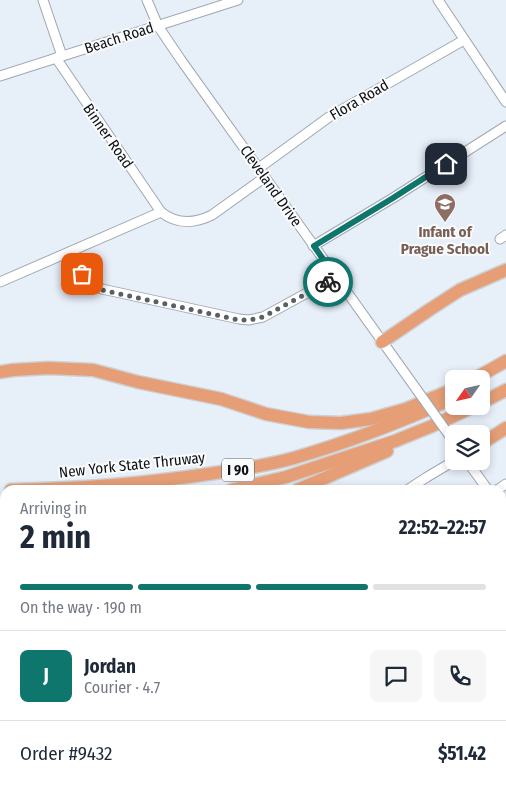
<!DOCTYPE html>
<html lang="en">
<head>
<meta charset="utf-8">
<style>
  body { margin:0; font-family:"Fira Sans Condensed",sans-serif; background:#f6f6f7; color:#1f2937; height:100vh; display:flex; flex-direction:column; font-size:19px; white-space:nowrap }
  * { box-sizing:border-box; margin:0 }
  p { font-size:16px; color:#747a83 }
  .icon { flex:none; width:28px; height:28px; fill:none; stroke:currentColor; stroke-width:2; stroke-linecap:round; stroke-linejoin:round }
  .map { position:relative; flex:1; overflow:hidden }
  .drawer { position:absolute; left:0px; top:485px; width:506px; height:310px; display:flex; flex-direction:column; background:#fff; border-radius:15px 15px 0 0; box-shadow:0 2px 8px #0003 }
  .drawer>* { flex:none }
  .needle { width:32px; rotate:236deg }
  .fabs { position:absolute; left:445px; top:370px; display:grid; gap:10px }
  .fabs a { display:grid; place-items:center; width:45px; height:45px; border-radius:8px; background:#fff; box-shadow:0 2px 8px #0003; font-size:25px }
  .pin { position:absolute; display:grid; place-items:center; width:42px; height:42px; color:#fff; margin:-21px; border-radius:10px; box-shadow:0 2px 8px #0006 }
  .courier { position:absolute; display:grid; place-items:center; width:50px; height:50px; margin:-25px; border:4px solid #0f766e; border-radius:50%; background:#fff; color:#222; box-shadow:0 1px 6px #0007 }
  .overview em { font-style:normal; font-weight:700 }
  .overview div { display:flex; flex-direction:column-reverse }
  .overview { display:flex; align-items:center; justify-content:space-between; height:85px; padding:0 20px }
  h1 { font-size:32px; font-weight:700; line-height:38px }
  .bar { display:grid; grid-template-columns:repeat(4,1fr); gap:8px 5px; align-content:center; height:60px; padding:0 20px }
  .bar i { height:6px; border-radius:4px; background:#e0e1e3 }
  .bar .selected { background:#0f766e }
  .bar p { grid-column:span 4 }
  .line { display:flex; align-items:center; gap:12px; padding:0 20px; border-top:1px solid #e0e1e3 }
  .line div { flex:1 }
  .round { display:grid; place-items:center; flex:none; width:52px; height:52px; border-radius:8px; background:#f6f6f7 }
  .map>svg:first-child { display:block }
  .green { fill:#cdd0b1 }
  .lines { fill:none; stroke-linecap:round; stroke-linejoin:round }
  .minor-casing { stroke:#a0a7b1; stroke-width:11 }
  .highway-casing { stroke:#cfcfd0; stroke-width:15 }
  .minor { stroke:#fff; stroke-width:9 }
  .highway { stroke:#e59e76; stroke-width:12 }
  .minor-bridge-casing { stroke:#a0a7b1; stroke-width:11; stroke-linecap:butt }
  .minor-bridge { stroke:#fff; stroke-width:9 }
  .done { stroke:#5a5f64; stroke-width:5; stroke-dasharray:0 9 }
  .route { stroke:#0f766e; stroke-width:6 }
  .labels { text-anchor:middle; stroke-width:4; stroke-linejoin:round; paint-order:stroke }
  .shield { fill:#fafbfd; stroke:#55575a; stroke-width:1 }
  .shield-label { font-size:14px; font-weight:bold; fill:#0e1114 }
  .street-label { font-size:15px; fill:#0e1114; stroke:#fafbfd }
  .education-label { font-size:15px; font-weight:bold; fill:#785e54; stroke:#fafbfd }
</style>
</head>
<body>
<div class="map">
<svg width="506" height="795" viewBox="0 0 506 795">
  <rect width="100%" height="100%" fill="#e7eff9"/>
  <g class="green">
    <path d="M 506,637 L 506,707 L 501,710 L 501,640 Z"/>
    <path d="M 5,759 L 5,790 L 35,790 L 38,795 L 0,795 L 0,763 Z"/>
    <path d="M 274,790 L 384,790 L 377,795 L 266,795 Z"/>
  </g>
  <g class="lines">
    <g class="minor-casing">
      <g id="minor">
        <path d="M 43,0 L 62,56"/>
        <path d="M 147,0 L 158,26 L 181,60 L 417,390"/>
        <path d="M 438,0 L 506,102"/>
        <path d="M 56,58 L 161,212"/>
        <path d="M 0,76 L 238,0"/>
        <path d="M 259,168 L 329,117 L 464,40"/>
        <path d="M 500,239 L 506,235"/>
        <path d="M 313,246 L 393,198 L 506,126"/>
        <path d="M 69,253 C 79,271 83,280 102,289 L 239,319 L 249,320 L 263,317 L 336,277"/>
        <path d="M 0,282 L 161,212 C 176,224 194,224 212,215 L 265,177"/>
        <path d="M 467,461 L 488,490"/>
        <path d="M 407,490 L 427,477 L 454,461"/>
        <path d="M 497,490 L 506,484"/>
        <path d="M 501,508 L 506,515"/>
        <path d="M 501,580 L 506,577"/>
        <path d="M 0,716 L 5,723"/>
        <path d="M 501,768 L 506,765"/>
        <path d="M 49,790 L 52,795"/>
        <path d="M 166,795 L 173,790"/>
        <path d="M 462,795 L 470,790"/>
      </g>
    </g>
    <g class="highway-casing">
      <g id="highway">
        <path d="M 382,342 L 429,310 L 460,290 L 506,270"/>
        <path d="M 0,372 L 13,370 L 49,368 L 93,370 L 138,382 L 221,399 L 266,414 L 309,422 L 341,423 L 371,419 L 406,409 L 454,389"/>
        <path d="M 474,379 L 506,361"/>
        <path d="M 481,403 L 506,390"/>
        <path d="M 481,444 L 506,428"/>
        <path d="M 11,490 C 77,489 142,484 208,474 C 236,470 266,466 294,458 C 349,442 401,422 454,398"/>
        <path d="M 231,490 L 286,477 L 395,441 L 432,426 L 475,406"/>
        <path d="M 297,490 L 387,451"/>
        <path d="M 0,508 L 5,509"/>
        <path d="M 0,705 L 5,701"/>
      </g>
    </g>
    <use href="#minor" class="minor"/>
    <use href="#highway" class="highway"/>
    <g class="minor-bridge-casing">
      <path id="minor-bridge" d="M 417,390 L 454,442"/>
    </g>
    <use href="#minor-bridge" class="minor-bridge"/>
  </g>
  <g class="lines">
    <path class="done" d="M 82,274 L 94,285 L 102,290 L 239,320 L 249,320 L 263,317 L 328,282"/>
    <path class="route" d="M 328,282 L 336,278 L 314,246 L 393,198 L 446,164"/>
  </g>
  <defs>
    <g id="school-pin" transform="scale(1.125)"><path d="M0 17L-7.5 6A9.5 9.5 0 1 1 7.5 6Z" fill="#8d6e63" stroke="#fafbfd"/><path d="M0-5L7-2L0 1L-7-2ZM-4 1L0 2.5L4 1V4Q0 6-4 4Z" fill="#fff"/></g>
  </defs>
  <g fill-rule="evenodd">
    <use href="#school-pin" x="445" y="204"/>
  </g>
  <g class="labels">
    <rect class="shield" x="222" y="458.5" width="32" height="23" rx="4"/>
    <g class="shield-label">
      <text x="238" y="475">I 90</text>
    </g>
    <g class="street-label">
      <text transform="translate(119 38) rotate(-18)" y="5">Beach Road</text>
      <text transform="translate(359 100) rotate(-30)" y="5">Flora Road</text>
      <text transform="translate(108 136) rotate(55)" y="5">Binner Road</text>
      <text transform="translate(271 186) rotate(55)" y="5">Cleveland Drive</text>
      <text transform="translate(132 465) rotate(-6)" y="5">New York State Thruway</text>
    </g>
    <g class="education-label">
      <text x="445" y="237">Infant of<tspan x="445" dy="17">Prague School</tspan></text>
    </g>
  </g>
</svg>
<div class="fabs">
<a><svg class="needle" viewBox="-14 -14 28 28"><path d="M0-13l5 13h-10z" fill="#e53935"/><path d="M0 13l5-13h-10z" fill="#747a83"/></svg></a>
<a><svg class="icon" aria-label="layers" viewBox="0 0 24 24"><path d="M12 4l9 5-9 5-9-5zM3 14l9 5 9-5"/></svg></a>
</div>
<div class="pin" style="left:82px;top:274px;background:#ea580c"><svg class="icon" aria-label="bag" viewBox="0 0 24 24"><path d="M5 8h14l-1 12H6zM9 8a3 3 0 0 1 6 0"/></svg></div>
<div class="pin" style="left:446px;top:164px;background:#1f2937"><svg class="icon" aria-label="home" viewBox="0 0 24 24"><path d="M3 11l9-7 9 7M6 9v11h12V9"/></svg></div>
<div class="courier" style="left:328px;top:282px"><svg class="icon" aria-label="bike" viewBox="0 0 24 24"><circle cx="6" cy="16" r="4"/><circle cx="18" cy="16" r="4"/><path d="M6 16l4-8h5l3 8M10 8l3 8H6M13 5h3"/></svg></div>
<section class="drawer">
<div class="overview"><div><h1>2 min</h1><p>Arriving in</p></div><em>22:52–22:57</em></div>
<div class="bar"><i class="selected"></i><i class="selected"></i><i class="selected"></i><i></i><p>On the way · 190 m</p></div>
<div class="line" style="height:90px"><b class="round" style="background:#0f766e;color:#fff">J</b><div><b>Jordan</b><p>Courier · 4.7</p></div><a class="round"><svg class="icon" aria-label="chat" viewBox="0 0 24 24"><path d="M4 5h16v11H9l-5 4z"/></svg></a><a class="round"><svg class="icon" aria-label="phone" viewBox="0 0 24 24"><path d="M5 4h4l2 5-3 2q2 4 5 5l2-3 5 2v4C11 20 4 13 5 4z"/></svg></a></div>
<div class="line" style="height:65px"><div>Order #9432</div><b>$51.42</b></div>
</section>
</div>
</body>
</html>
